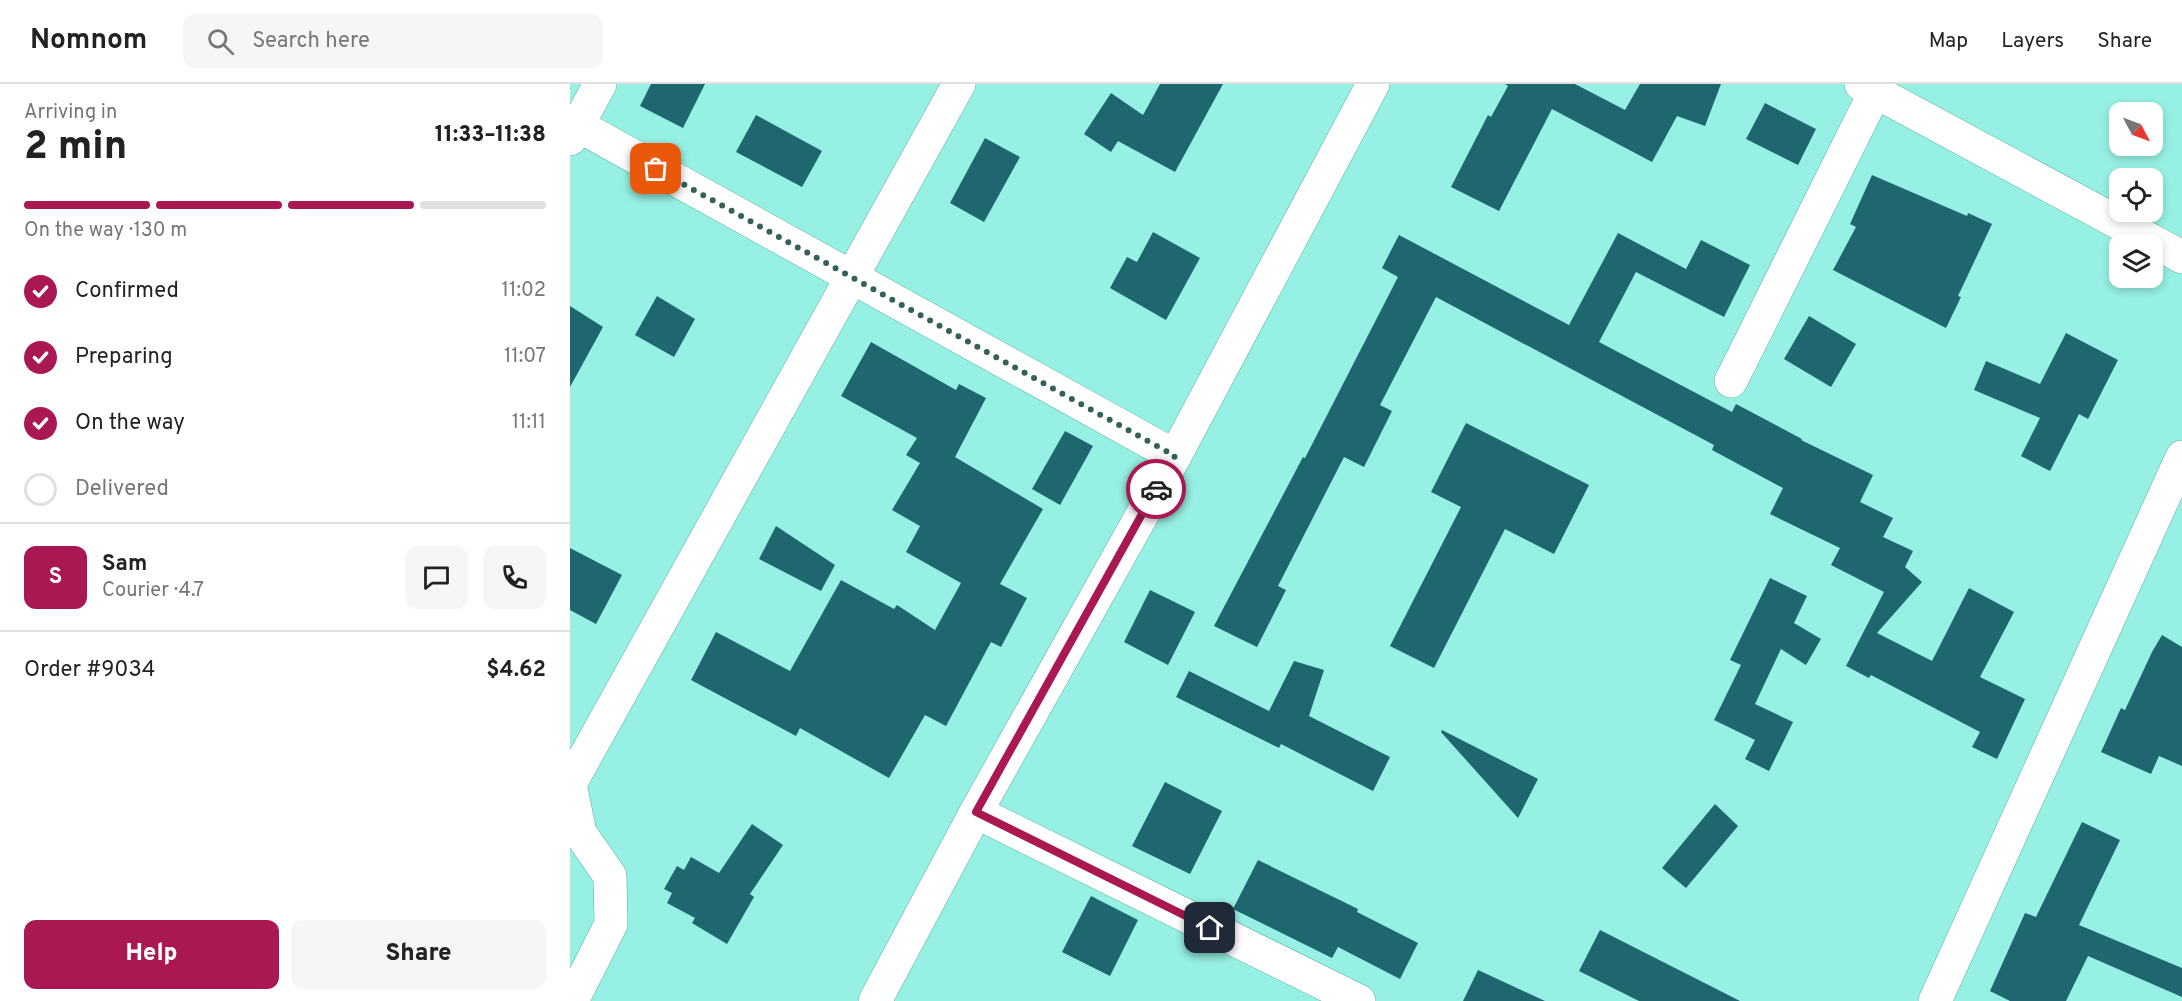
<!DOCTYPE html>
<html lang="en">
<head>
<meta charset="utf-8">
<style>
  body { margin:0; font-family:Overpass,sans-serif; background:#f6f6f6; color:#222; height:100vh; display:flex; flex-direction:column; font-size:22px; white-space:nowrap }
  * { box-sizing:border-box; margin:0 }
  p { font-size:20px; color:#767676 }
  .icon { flex:none; width:33px; height:33px; fill:none; stroke:currentColor; stroke-width:2; stroke-linecap:round; stroke-linejoin:round }
  .map { position:relative; flex:1; overflow:hidden }
  .side { display:flex; flex-direction:column; background:#fff; width:570px }
  .side>* { flex:none }
  .needle { width:39px; rotate:131deg }
  .fabs { position:absolute; left:1539px; top:18px; display:grid; gap:12px }
  .fabs a { display:grid; place-items:center; width:54px; height:54px; border-radius:12px; background:#fff; box-shadow:0 3px 9px #0003; font-size:30px }
  .pin { position:absolute; display:grid; place-items:center; width:51px; height:51px; color:#fff; margin:-26px; border-radius:12px; box-shadow:0 3px 9px #0006 }
  .courier { position:absolute; display:grid; place-items:center; width:60px; height:60px; margin:-30px; border:4px solid #a91852; border-radius:50%; background:#fff; color:#222; box-shadow:0 2px 8px #0007 }
  .summary em { font-style:normal; font-weight:800 }
  .summary div { display:flex; flex-direction:column-reverse }
  .summary { display:flex; align-items:center; justify-content:space-between; height:102px; padding:0 24px }
  h1 { font-size:39px; font-weight:800; line-height:45px }
  .bar { display:grid; grid-template-columns:repeat(4,1fr); gap:9px 6px; align-content:center; height:72px; padding:0 24px }
  .bar i { height:8px; border-radius:4px; background:#e0e0e0 }
  .bar .on { background:#a91852 }
  .bar p { grid-column:span 4 }
  .line { display:flex; align-items:center; gap:15px; padding:0 24px; border-top:2px solid #e0e0e0 }
  .line div { flex:1 }
  .round { display:grid; place-items:center; flex:none; width:63px; height:63px; border-radius:12px; background:#f6f6f6 }
  ol { padding:0 24px; list-style:none }
  li { display:flex; align-items:center; gap:18px; height:66px }
  li p { margin-inline-start:auto }
  li .icon { padding:6px; border-radius:50%; background:#a91852; color:#fff; stroke-width:4 }
  li:last-child { color:#767676 }
  li i { width:33px; height:33px; border:3px solid #e0e0e0; border-radius:50% }
  .cta { display:flex; gap:12px; margin-top:auto; padding:12px 24px }
  .cta a { flex:1; height:69px; border-radius:12px; background:#a91852; color:#fff; font-size:24px; font-weight:800; line-height:69px; text-align:center }
  .cta a+a { background:#f6f6f6; color:#222 }
  header { display:flex; align-items:center; gap:36px; box-sizing:border-box; height:84px; padding:0 30px; background:#fff; border-bottom:2px solid #e0e0e0 }
  header strong { font-size:28px }
  nav { display:flex; gap:33px; margin-inline-start:auto; font-size:21px }
  .search { width:420px; height:54px; background:#f6f6f6; display:flex; align-items:center; gap:15px; box-sizing:border-box; padding:0 21px; border-radius:12px; color:#767676; font-size:22px }
  main { display:flex; flex:1; min-height:0 }
  .map>svg:first-child { display:block }
  .building { fill:#1e676e }
  .lines { fill:none; stroke-linecap:round; stroke-linejoin:round }
  .minor-casing { stroke:#58b2a6; stroke-width:34 }
  .tertiary-casing { stroke:#58b2a6; stroke-width:34 }
  .minor { stroke:#fff; stroke-width:33 }
  .tertiary { stroke:#fff; stroke-width:33 }
  .done { stroke:#34625b; stroke-width:6; stroke-dasharray:0 10.8 }
  .route { stroke:#a91852; stroke-width:8 }
</style>
</head>
<body>
<header>
<strong>Nomnom</strong>
<div class="search"><svg class="icon" aria-label="search" viewBox="0 0 24 24"><circle cx="10" cy="10" r="6"/><path d="M15 15l6 6"/></svg>Search here</div>
<nav><a>Map</a><a>Layers</a><a>Share</a></nav>
</header>
<main>
<section class="side">
<div class="summary"><div><h1>2 min</h1><p>Arriving in</p></div><em>11:33–11:38</em></div>
<div class="bar"><i class="on"></i><i class="on"></i><i class="on"></i><i></i><p>On the way · 130 m</p></div>
<ol>
<li><svg class="icon" aria-label="check" viewBox="0 0 24 24"><path d="M5 12l5 5 9-10"/></svg>Confirmed<p>11:02</p></li>
<li><svg class="icon" aria-label="check" viewBox="0 0 24 24"><path d="M5 12l5 5 9-10"/></svg>Preparing<p>11:07</p></li>
<li><svg class="icon" aria-label="check" viewBox="0 0 24 24"><path d="M5 12l5 5 9-10"/></svg>On the way<p>11:11</p></li>
<li><i></i>Delivered</li>
</ol>
<div class="line" style="height:108px"><b class="round" style="background:#a91852;color:#fff">S</b><div><b>Sam</b><p>Courier · 4.7</p></div><a class="round"><svg class="icon" aria-label="chat" viewBox="0 0 24 24"><path d="M4 5h16v11H9l-5 4z"/></svg></a><a class="round"><svg class="icon" aria-label="phone" viewBox="0 0 24 24"><path d="M5 4h4l2 5-3 2q2 4 5 5l2-3 5 2v4C11 20 4 13 5 4z"/></svg></a></div>
<div class="line" style="height:78px"><div>Order #9034</div><b>$4.62</b></div>
<div class="cta"><a>Help</a><a>Share</a></div>
</section>
<div class="map">
<svg width="1612" height="917" viewBox="0 0 1612 917">
  <rect width="100%" height="100%" fill="#96f0e3"/>
  <g class="building">
    <path d="M 81,0 L 135,0 L 113,44 L 70,22 Z"/>
    <path d="M 590,0 L 653,0 L 605,88 L 548,57 L 541,68 L 514,50 L 541,9 L 573,31 Z"/>
    <path d="M 935,0 L 1005,0 L 1055,26 L 1070,0 L 1151,0 L 1135,42 L 1107,32 L 1082,78 L 982,25 L 929,127 L 881,103 L 918,31 L 921,33 L 938,2 Z"/>
    <path d="M 1195,19 L 1246,45 L 1228,81 L 1176,55 Z"/>
    <path d="M 186,31 L 252,67 L 232,103 L 166,68 Z"/>
    <path d="M 415,54 L 450,73 L 414,138 L 380,119 Z"/>
    <path d="M 1302,91 L 1397,132 L 1398,129 L 1422,140 L 1388,212 L 1391,213 L 1376,244 L 1263,186 L 1286,143 L 1280,140 Z"/>
    <path d="M 583,148 L 630,174 L 596,236 L 540,204 L 557,173 L 567,178 Z"/>
    <path d="M 1048,149 L 1116,185 L 1131,156 L 1180,181 L 1154,233 L 1066,188 L 1029,258 L 1162,328 L 1166,320 L 1232,355 L 1231,356 L 1303,391 L 1290,418 L 1323,434 L 1313,453 L 1343,467 L 1335,483 L 1352,498 L 1307,549 L 1362,577 L 1399,504 L 1444,528 L 1410,593 L 1455,615 L 1427,675 L 1402,663 L 1410,648 L 1301,591 L 1299,594 L 1276,582 L 1314,508 L 1261,481 L 1270,464 L 1200,430 L 1213,404 L 1142,366 L 1144,361 L 866,213 L 810,321 L 822,327 L 794,383 L 774,373 L 708,502 L 716,506 L 687,563 L 644,542 L 733,373 L 735,374 L 828,193 L 812,184 L 829,151 L 999,241 Z"/>
    <path d="M 87,212 L 125,235 L 104,273 L 65,251 Z"/>
    <path d="M 0,222 L 33,243 L 0,303 Z"/>
    <path d="M 1239,232 L 1286,260 L 1261,303 L 1214,275 Z"/>
    <path d="M 1496,249 L 1548,276 L 1518,335 L 1509,330 L 1480,387 L 1451,372 L 1470,334 L 1404,306 L 1416,277 L 1470,300 Z"/>
    <path d="M 301,258 L 386,306 L 389,300 L 416,314 L 385,373 L 473,425 L 430,500 L 457,514 L 431,563 L 421,558 L 376,642 L 355,631 L 319,694 L 230,644 L 226,652 L 121,596 L 146,548 L 220,587 L 271,496 L 324,525 L 327,521 L 365,546 L 391,499 L 336,468 L 350,442 L 322,426 L 350,379 L 336,371 L 347,354 L 271,312 Z"/>
    <path d="M 896,339 L 1019,401 L 984,470 L 935,445 L 864,584 L 820,562 L 891,423 L 861,408 Z"/>
    <path d="M 495,347 L 523,362 L 490,421 L 462,405 Z"/>
    <path d="M 206,442 L 265,481 L 251,507 L 189,475 Z"/>
    <path d="M 0,464 L 52,491 L 26,540 L 0,526 Z"/>
    <path d="M 1200,494 L 1237,512 L 1224,539 L 1251,555 L 1236,581 L 1211,565 L 1185,620 L 1223,638 L 1199,687 L 1175,675 L 1185,656 L 1144,636 L 1171,581 L 1160,576 Z"/>
    <path d="M 580,506 L 625,528 L 598,581 L 554,558 Z"/>
    <path d="M 1592,551 L 1612,563 L 1612,682 L 1589,672 L 1581,690 L 1531,668 L 1551,624 L 1555,626 L 1582,568 Z"/>
    <path d="M 724,577 L 754,586 L 739,632 L 820,673 L 803,707 L 711,660 L 709,664 L 606,613 L 619,587 L 699,627 Z"/>
    <path d="M 872,646 L 968,695 L 948,734 L 871,648 Z"/>
    <path d="M 595,698 L 652,727 L 620,790 L 562,762 Z"/>
    <path d="M 1145,720 L 1168,742 L 1116,804 L 1092,784 Z"/>
    <path d="M 1512,738 L 1550,756 L 1509,841 L 1612,884 L 1612,913 L 1518,872 L 1496,917 L 1440,917 L 1420,907 L 1455,829 L 1466,833 Z"/>
    <path d="M 182,740 L 213,761 L 180,810 L 184,813 L 157,860 L 122,839 L 125,834 L 97,819 L 102,809 L 94,805 L 107,782 L 114,786 L 121,773 L 149,789 Z"/>
    <path d="M 688,776 L 788,825 L 787,828 L 848,859 L 830,895 L 768,863 L 762,874 L 663,825 Z"/>
    <path d="M 521,812 L 568,836 L 540,892 L 492,868 Z"/>
    <path d="M 1030,846 L 1105,884 L 1170,917 L 1069,917 L 1009,887 Z"/>
    <path d="M 908,886 L 975,917 L 893,917 Z"/>
  </g>
  <g class="lines">
    <g class="minor-casing">
      <g id="minor">
        <path d="M 1291,0 L 1612,173"/>
        <path d="M 0,37 L 605,372"/>
        <path d="M 0,55 L 30,0"/>
        <path d="M 1161,297 L 1309,0"/>
        <path d="M 406,728 L 789,917"/>
        <path d="M 2,917 L 41,840 L 40,792 L 10,749 L 0,700 L 389,0"/>
        <path d="M 305,917 L 406,728 L 605,372 L 803,0"/>
      </g>
    </g>
    <g class="tertiary-casing">
      <path id="tertiary" d="M 1365,917 L 1612,373"/>
    </g>
    <use href="#minor" class="minor"/>
    <use href="#tertiary" class="tertiary"/>
  </g>
  <g class="lines">
    <path class="done" d="M 86,85 L 605,372 L 586,405"/>
    <path class="route" d="M 586,405 L 406,728 L 640,844"/>
  </g>
</svg>
<div class="fabs">
<a><svg class="needle" viewBox="-14 -14 28 28"><path d="M0-13l5 13h-10z" fill="#e53935"/><path d="M0 13l5-13h-10z" fill="#767676"/></svg></a>
<a><svg class="icon" aria-label="locate" viewBox="0 0 24 24"><circle cx="12" cy="12" r="6"/><path d="M12 2v4M12 18v4M2 12h4M18 12h4"/></svg></a>
<a><svg class="icon" aria-label="layers" viewBox="0 0 24 24"><path d="M12 4l9 5-9 5-9-5zM3 14l9 5 9-5"/></svg></a>
</div>
<div class="pin" style="left:86px;top:85px;background:#ea580c"><svg class="icon" aria-label="bag" viewBox="0 0 24 24"><path d="M5 8h14l-1 12H6zM9 8a3 3 0 0 1 6 0"/></svg></div>
<div class="pin" style="left:640px;top:844px;background:#1f2937"><svg class="icon" aria-label="home" viewBox="0 0 24 24"><path d="M3 11l9-7 9 7M6 9v11h12V9"/></svg></div>
<div class="courier" style="left:586px;top:405px"><svg class="icon" aria-label="car" viewBox="0 0 24 24"><path d="M5 17H2v-5l4-1 3-4h7l3 4 3 1v5h-3M9 17h6M6 11h13"/><circle cx="7" cy="17" r="2"/><circle cx="17" cy="17" r="2"/></svg></div>
</div>
</main>
</body>
</html>
